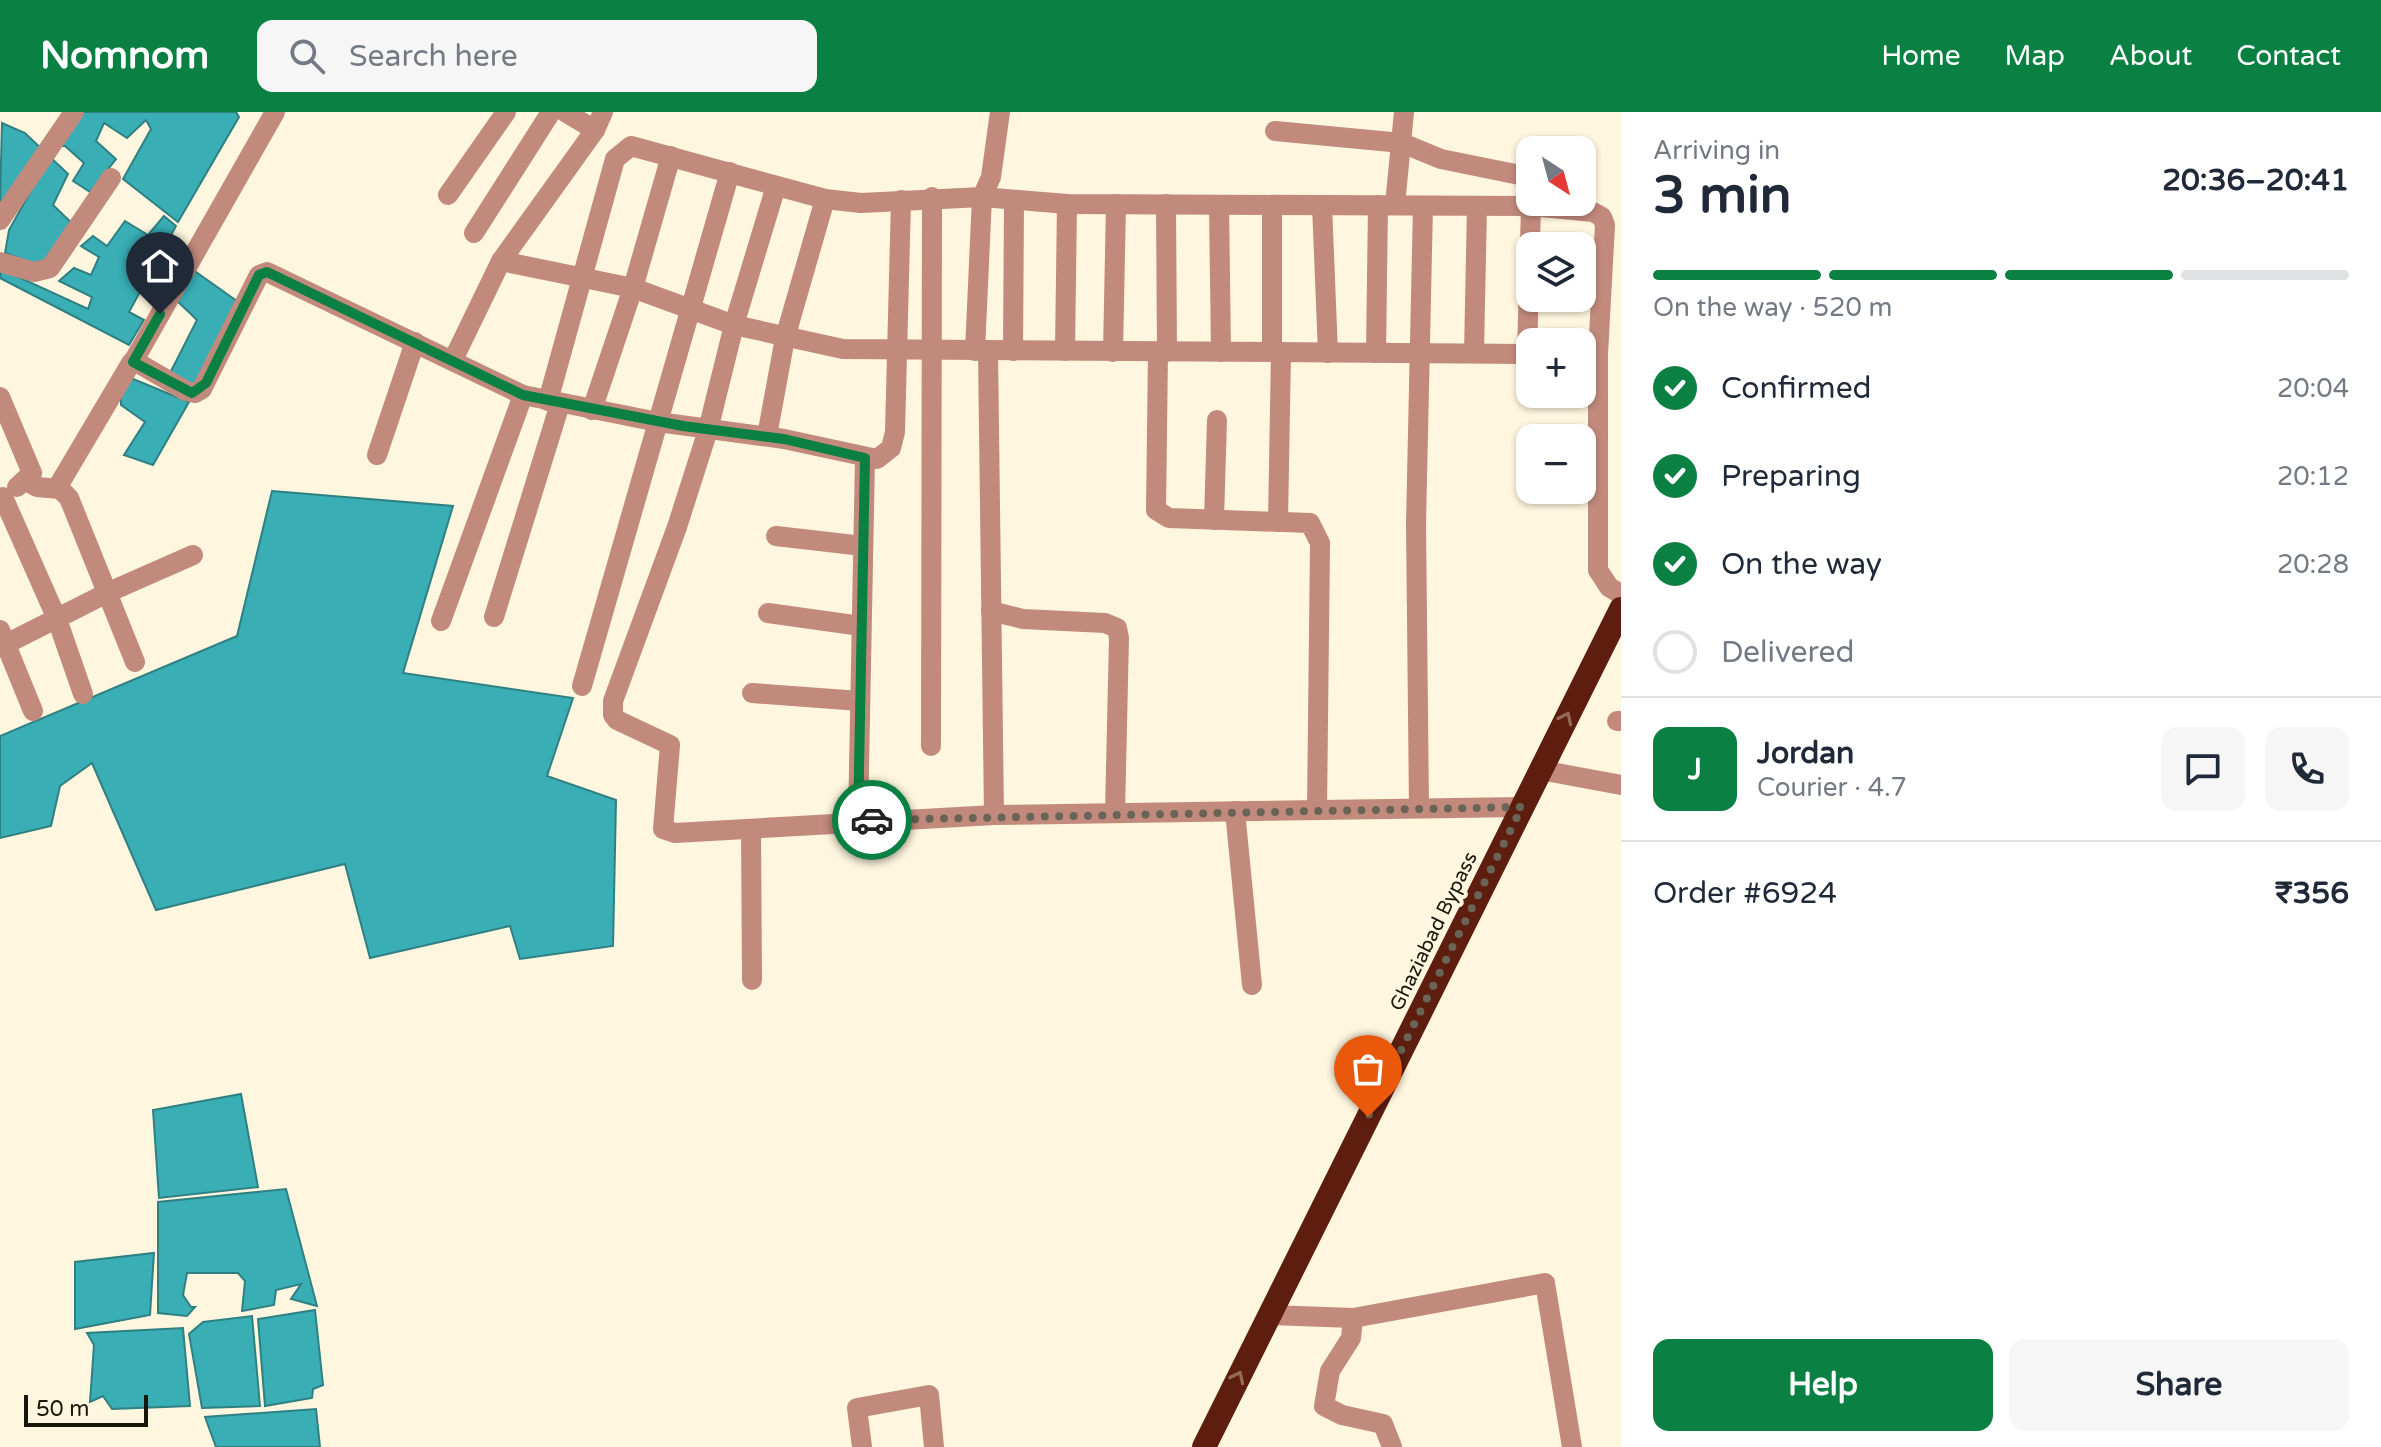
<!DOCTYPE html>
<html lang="en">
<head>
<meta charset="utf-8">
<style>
  body { margin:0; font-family:"Varela Round",sans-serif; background:#f6f6f7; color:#1f2937; height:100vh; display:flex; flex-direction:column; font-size:30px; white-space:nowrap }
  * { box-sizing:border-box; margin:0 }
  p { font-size:26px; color:#747a83 }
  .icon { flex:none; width:44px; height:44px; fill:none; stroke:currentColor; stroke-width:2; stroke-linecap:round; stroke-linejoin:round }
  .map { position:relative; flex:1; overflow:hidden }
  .panel { display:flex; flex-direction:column; background:#fff; width:760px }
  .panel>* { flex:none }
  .needle { width:52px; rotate:144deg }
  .fabs { position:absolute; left:1516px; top:24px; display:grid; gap:16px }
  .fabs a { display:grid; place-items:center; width:80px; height:80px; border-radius:16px; background:#fff; box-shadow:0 2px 6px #0004; font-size:40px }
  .scale { position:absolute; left:24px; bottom:20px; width:124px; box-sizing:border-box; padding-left:8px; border:4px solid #19160b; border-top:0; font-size:22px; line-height:28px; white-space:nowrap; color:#19160b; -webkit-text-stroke:6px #fef6de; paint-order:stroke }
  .pin { position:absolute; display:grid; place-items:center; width:68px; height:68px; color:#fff; margin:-82px -34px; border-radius:50% 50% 50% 0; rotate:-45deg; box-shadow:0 0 8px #0007 }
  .pin .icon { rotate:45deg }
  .courier { position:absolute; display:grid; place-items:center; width:80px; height:80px; margin:-40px; border:6px solid #0b8043; border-radius:50%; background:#fff; color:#222; box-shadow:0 2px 10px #0007 }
  .headline em { font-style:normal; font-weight:800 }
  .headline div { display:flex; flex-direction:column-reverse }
  .headline { display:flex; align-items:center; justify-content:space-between; height:136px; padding:0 32px }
  h1 { font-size:52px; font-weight:800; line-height:60px }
  .bar { display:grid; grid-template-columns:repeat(4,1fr); gap:12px 8px; align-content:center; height:96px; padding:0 32px }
  .bar i { height:10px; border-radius:6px; background:#e0e1e3 }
  .bar .current { background:#0b8043 }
  .bar p { grid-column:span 4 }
  .line { display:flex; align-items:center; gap:20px; padding:0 32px; border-top:2px solid #e0e1e3 }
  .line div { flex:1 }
  .round { display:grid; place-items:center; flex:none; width:84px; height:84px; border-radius:16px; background:#f6f6f7 }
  ol { padding:0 32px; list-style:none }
  li { display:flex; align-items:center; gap:24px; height:88px }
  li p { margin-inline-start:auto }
  li .icon { padding:8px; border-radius:50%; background:#0b8043; color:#fff; stroke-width:4 }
  li:last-child { color:#747a83 }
  li i { width:44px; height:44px; border:4px solid #e0e1e3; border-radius:50% }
  .cta { display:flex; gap:16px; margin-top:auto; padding:16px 32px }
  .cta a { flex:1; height:92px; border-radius:16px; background:#0b8043; color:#fff; font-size:32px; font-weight:800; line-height:92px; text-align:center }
  .cta a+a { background:#f6f6f7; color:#1f2937 }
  header { display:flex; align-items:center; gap:48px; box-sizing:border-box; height:112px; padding:0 40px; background:#0b8043; color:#fff }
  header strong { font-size:38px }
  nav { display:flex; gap:44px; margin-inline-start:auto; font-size:28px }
  .search { width:560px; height:72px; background:#f6f6f7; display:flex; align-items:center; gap:20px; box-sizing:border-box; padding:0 28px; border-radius:16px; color:#747a83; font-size:30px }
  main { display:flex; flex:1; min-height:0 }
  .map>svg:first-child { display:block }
  .water { fill:#39aeb5; stroke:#2f8082; stroke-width:2 }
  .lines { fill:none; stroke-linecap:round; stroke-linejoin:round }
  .minor { stroke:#c28a7c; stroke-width:20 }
  .highway { stroke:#5e1e0f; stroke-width:24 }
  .oneway { stroke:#966a57 }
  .done { stroke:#696455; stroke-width:8; stroke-dasharray:0 14.4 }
  .route { stroke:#0b8043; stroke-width:10 }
  .labels { text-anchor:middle; stroke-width:8; stroke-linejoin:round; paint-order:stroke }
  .street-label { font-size:20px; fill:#19160b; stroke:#fef6de }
</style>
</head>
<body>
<header>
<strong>Nomnom</strong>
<div class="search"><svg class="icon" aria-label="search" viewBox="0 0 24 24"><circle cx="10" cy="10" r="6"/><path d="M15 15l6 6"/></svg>Search here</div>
<nav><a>Home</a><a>Map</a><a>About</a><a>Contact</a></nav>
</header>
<main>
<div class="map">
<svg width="1621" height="1335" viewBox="0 0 1621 1335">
  <rect width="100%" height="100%" fill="#fef6de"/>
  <g class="water">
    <path d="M 69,0 L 236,0 L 239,5 L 178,110 L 123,67 L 151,17 L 146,8 L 127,26 L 104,11 L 96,29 L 116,47 L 90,80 L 73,69 L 84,51 L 65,34 L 46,34 Z"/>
    <path d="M 2,11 L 25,21 L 68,62 L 53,93 L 75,114 L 43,155 L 5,141 L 9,118 L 36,70 L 0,91 Z"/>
    <path d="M 164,104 L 176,114 L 129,200 L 144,208 L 129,233 L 0,166 L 1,157 L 88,197 L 92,185 L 59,169 L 74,156 L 91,163 L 99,145 L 81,134 L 93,124 L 107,134 L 125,109 L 148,123 Z"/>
    <path d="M 189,155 L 237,189 L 203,280 L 169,263 L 197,208 L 170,182 Z"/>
    <path d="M 121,262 L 189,290 L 153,353 L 124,343 L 145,310 L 121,293 Z"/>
    <path d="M 272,379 L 453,394 L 403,561 L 573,586 L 547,664 L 616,688 L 613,834 L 520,847 L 510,814 L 370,846 L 345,752 L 156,798 L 92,651 L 60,674 L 51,714 L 0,726 L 0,624 L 237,524 Z"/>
    <path d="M 241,982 L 258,1075 L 159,1086 L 153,998 Z"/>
    <path d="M 286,1077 L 317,1194 L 291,1187 L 301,1172 L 276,1178 L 274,1193 L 242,1199 L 245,1169 L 238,1161 L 187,1161 L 183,1183 L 191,1195 L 195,1195 L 187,1204 L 158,1201 L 158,1090 Z"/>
    <path d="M 154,1141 L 150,1203 L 75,1217 L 75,1150 Z"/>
    <path d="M 315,1198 L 323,1273 L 313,1277 L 312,1286 L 265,1294 L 258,1207 Z"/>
    <path d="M 252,1204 L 260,1294 L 202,1296 L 189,1222 L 203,1210 Z"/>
    <path d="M 183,1216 L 190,1294 L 112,1297 L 103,1284 L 90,1290 L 94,1233 L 87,1221 Z"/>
    <path d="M 316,1297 L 320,1335 L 216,1335 L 205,1305 Z"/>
  </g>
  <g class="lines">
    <g class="minor">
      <path d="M 565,0 L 595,18"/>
      <path d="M 1275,19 L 1402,31 L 1441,47 L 1530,65"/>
      <path d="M 776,74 L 734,213 L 708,318 L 677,415 L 613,589 L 613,603 L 617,608 L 670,633 L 663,717 L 675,721 L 994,703 L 1522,695"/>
      <path d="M 448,83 L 506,0"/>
      <path d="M 1166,92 L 1167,240"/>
      <path d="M 1219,93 L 1221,240"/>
      <path d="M 1272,93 L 1272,240"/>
      <path d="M 1322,93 L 1328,241"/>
      <path d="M 1395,93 L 1404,0"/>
      <path d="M 0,108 L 74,0"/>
      <path d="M 474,121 L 551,0"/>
      <path d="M 501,149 L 633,176 L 734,213 L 843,237 L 1530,242"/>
      <path d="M 0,150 L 34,160 L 50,156 L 111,66"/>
      <path d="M 975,239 L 982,85 L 991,65 L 1000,0"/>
      <path d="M 988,239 L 994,703"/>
      <path d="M 1013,239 L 1014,90"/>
      <path d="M 1065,239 L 1067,92"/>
      <path d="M 1113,240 L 1116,92"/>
      <path d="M 1158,240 L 1156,398 L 1169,406 L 1310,411 L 1320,431 L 1317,698"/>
      <path d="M 1376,241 L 1378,93"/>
      <path d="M 1474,241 L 1477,94"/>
      <path d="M 1527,242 L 1531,94"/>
      <path d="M 453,248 L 501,149 L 595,18 L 603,0"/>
      <path d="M 133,250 L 275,0"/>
      <path d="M 0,285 L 32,361 L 17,375"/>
      <path d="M 548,289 L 615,47 L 631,34 L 825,87 L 861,91 L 982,85 L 1067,92 L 1531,94 L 1593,100 L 1602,105 L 1605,113 L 1598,242 L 1598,458 L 1609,475 L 1621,482"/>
      <path d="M 592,298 L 633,176 L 671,44"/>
      <path d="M 767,324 L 785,226 L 825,87"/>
      <path d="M 377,343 L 415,230"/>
      <path d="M 26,369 L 37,375 L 60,377 L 69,386 L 135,550"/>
      <path d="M 57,376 L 131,251 L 138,251 L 186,279 L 195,281 L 202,277 L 259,163 L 267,160 L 523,283 L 658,310 L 784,327 L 877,347 L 891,336 L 895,320 L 901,88"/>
      <path d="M 3,385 L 57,507 L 83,582"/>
      <path d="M 1214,408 L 1217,308"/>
      <path d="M 1278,410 L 1281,240"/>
      <path d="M 776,424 L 863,434"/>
      <path d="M 991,499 L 1023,507 L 1105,511 L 1117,516 L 1119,526 L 1115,701"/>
      <path d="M 768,501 L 861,514"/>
      <path d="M 494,505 L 560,292"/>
      <path d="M 441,509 L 523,283"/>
      <path d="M 0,518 L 33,599"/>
      <path d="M 0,535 L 109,480 L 193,443"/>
      <path d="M 582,574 L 730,60"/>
      <path d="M 752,581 L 860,589"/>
      <path d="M 1617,609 L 1621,609"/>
      <path d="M 931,634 L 932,85"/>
      <path d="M 1540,658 L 1621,673"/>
      <path d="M 1419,696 L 1416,412 L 1423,94"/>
      <path d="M 1235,699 L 1252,873"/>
      <path d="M 858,709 L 865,346"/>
      <path d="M 751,717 L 752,868"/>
      <path d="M 1269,1203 L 1353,1206"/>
      <path d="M 862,1335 L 857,1296 L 929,1283 L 934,1335"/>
      <path d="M 1392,1335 L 1383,1312 L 1342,1303 L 1324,1294 L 1330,1259 L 1351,1226 L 1353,1206 L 1545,1171 L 1572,1335"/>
    </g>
    <path class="highway" d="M 1204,1335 L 1621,497"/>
  </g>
  <defs><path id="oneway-chevron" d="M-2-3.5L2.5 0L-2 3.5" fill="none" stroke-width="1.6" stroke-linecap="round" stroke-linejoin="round" transform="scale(2)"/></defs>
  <g class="oneway">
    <use href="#oneway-chevron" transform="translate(1566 606) rotate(-64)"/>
    <use href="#oneway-chevron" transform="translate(1238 1265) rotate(-64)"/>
  </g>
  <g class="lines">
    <path class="done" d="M 872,708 L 1522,695 L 1368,1005"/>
    <path class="route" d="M 160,202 L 133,250 L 192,281 L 206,271 L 259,163 L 267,160 L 523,283 L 683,314 L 784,327 L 865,346 L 858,709 L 872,708"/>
  </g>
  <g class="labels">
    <g class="street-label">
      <text transform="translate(1433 819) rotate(-64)" y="7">Ghaziabad Bypass</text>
    </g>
  </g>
</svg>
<div class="fabs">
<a><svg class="needle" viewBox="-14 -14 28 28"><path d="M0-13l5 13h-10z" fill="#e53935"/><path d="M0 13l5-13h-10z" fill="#747a83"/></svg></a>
<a><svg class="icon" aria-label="layers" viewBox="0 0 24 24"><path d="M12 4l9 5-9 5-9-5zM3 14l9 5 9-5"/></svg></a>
<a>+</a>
<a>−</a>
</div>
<div class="scale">50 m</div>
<div class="pin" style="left:1368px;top:1005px;background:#ea580c"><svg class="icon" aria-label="bag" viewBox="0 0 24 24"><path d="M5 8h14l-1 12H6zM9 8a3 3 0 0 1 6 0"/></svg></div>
<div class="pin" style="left:160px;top:202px;background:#1f2937"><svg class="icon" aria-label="home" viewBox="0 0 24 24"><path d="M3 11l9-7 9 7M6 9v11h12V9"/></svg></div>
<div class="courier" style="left:872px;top:708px"><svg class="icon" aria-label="car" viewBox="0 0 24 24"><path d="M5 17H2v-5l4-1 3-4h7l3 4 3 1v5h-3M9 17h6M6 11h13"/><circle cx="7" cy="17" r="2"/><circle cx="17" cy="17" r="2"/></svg></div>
</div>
<section class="panel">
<div class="headline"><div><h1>3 min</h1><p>Arriving in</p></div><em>20:36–20:41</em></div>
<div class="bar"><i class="current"></i><i class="current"></i><i class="current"></i><i></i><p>On the way · 520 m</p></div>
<ol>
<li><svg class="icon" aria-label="check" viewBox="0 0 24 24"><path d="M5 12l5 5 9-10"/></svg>Confirmed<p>20:04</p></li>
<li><svg class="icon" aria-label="check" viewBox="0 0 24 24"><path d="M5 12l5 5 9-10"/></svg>Preparing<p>20:12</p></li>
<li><svg class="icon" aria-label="check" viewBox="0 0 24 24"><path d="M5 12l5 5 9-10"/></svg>On the way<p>20:28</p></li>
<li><i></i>Delivered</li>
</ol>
<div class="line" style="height:144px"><b class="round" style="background:#0b8043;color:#fff">J</b><div><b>Jordan</b><p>Courier · 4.7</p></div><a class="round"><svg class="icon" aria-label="chat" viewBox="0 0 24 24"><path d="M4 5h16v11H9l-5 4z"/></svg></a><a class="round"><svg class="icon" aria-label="phone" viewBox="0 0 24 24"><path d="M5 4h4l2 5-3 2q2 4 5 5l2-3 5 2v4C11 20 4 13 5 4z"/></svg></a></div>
<div class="line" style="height:104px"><div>Order #6924</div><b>₹356</b></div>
<div class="cta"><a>Help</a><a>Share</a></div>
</section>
</main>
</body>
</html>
